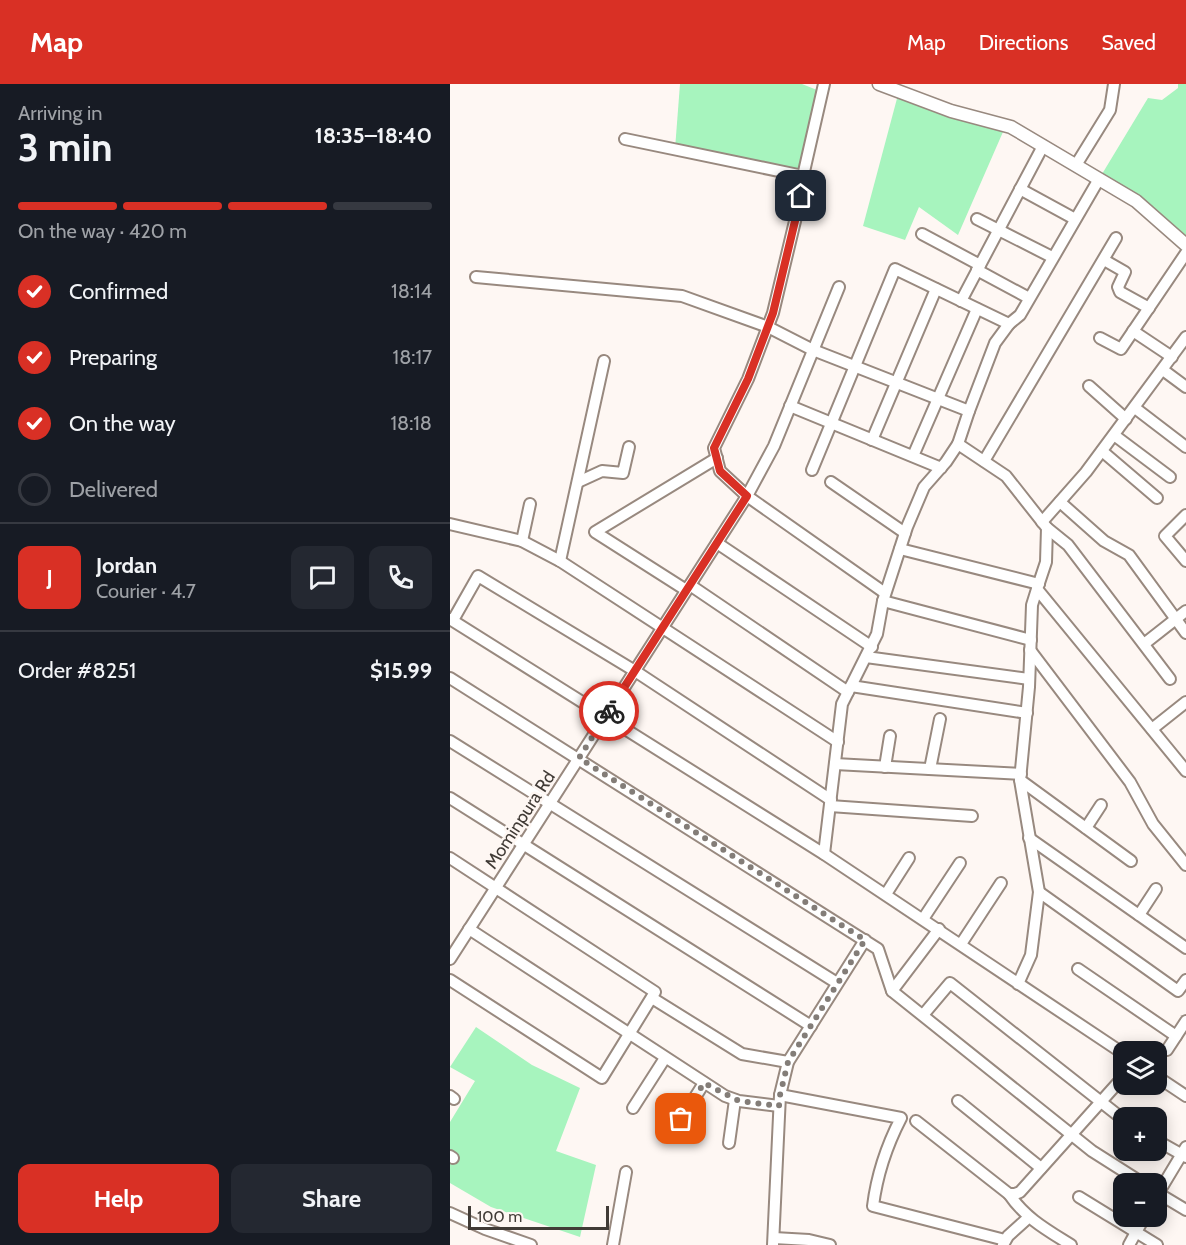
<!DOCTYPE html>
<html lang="en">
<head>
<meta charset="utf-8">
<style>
  body { margin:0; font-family:Cabin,sans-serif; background:#242831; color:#f1f3f6; height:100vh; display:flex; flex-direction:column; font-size:22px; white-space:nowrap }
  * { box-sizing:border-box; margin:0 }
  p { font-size:20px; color:#9ea1a6 }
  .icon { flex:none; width:33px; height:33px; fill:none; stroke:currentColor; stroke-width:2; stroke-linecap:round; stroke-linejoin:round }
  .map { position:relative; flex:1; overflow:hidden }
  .side { display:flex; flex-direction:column; background:#171b24; width:450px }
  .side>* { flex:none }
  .buttons { position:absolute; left:663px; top:957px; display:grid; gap:12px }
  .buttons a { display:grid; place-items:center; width:54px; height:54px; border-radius:12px; background:#171b24; box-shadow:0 3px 15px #0003; font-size:30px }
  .scale { position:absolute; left:18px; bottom:15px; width:141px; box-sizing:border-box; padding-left:6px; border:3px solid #413b36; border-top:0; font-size:16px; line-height:21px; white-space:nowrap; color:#413b36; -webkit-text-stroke:4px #fef7f3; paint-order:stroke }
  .pin { position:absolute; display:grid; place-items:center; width:51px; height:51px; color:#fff; margin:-26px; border-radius:12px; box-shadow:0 3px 9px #0006 }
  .courier { position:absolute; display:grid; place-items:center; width:60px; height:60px; margin:-30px; border:4px solid #d93025; border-radius:50%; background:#fff; color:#222; box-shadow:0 2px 8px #0007 }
  .headline em { font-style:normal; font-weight:700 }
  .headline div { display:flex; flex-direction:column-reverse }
  .headline { display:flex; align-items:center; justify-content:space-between; height:102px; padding:0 18px }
  h1 { font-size:39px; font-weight:700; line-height:45px }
  .bar { display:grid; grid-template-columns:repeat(4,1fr); gap:9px 6px; align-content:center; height:72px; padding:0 18px }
  .bar i { height:8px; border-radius:4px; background:#363941 }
  .bar .selected { background:#d93025 }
  .bar p { grid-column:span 4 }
  .line { display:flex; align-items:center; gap:15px; padding:0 18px; border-top:2px solid #363941 }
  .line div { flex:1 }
  .round { display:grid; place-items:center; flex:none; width:63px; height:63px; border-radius:12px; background:#242831 }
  ol { padding:0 18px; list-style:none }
  li { display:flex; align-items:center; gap:18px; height:66px }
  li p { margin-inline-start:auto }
  li .icon { padding:6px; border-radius:50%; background:#d93025; color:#fff; stroke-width:4 }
  li:last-child { color:#9ea1a6 }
  li i { width:33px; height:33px; border:3px solid #363941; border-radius:50% }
  .primary-button { display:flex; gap:12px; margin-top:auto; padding:12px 18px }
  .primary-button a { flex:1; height:69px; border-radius:12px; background:#d93025; color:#fff; font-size:24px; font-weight:700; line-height:69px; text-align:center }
  .primary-button a+a { background:#242831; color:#f1f3f6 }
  header { display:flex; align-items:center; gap:36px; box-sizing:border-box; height:84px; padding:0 30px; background:#d93025; color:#fff }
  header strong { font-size:28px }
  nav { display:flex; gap:33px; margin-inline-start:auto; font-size:21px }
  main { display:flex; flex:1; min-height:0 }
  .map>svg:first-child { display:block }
  .green { fill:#a7f4be }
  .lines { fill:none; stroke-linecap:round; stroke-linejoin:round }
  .minor-casing { stroke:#98897f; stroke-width:14 }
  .tertiary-casing { stroke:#98897f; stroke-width:15 }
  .minor { stroke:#fff; stroke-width:10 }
  .tertiary { stroke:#fff; stroke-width:12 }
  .done { stroke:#837d78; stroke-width:6; stroke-dasharray:0 10.8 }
  .route { stroke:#d93025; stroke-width:8 }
  .labels { text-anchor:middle; stroke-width:5; stroke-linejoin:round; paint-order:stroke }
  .street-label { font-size:18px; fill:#413b36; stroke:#fef7f3 }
</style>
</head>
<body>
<header>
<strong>Map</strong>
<nav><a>Map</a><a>Directions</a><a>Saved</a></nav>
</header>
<main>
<section class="side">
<div class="headline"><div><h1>3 min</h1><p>Arriving in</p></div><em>18:35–18:40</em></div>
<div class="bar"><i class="selected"></i><i class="selected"></i><i class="selected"></i><i></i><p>On the way · 420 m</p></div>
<ol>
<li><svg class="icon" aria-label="check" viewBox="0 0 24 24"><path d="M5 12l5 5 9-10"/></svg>Confirmed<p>18:14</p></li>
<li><svg class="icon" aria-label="check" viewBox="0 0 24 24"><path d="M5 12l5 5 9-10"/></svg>Preparing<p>18:17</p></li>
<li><svg class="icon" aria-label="check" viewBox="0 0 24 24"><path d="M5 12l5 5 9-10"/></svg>On the way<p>18:18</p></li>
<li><i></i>Delivered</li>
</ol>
<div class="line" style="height:108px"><b class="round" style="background:#d93025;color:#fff">J</b><div><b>Jordan</b><p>Courier · 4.7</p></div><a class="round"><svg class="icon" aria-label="chat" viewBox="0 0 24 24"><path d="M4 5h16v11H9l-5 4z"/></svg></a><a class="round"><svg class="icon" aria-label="phone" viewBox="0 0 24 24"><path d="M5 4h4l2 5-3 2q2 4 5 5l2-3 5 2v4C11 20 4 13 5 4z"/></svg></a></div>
<div class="line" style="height:78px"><div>Order #8251</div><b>$15.99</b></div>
<div class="primary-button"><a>Help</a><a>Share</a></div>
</section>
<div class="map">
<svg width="736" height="1161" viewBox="0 0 736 1161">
  <rect width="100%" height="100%" fill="#fef7f3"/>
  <g class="green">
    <path d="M 230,0 L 352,0 L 372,8 L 353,92 L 225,65 Z"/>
    <path d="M 728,0 L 736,0 L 736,161 L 649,95 L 698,14 L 712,16 L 728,4 Z"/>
    <path d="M 449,7 L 556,41 L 508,151 L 469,123 L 455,156 L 413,142 Z"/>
    <path d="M 26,943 L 82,981 L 130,1004 L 106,1067 L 146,1081 L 130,1153 L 41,1123 L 0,1099 L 0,1079 L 3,1074 L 0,1072 L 0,1038 L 25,997 L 0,983 Z"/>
  </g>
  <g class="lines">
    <g class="minor-casing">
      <g id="minor">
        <path d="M 175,55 L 353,92"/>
        <path d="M 626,81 L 660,26 L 664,0"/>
        <path d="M 570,105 L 625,135"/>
        <path d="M 527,135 L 602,173"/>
        <path d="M 472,150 L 530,181"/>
        <path d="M 654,176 L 675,188 L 668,203 L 670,208 L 699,224"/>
        <path d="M 527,186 L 579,214"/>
        <path d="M 26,193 L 232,212 L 318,243 L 363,266 L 519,327 L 508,360 L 556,392 L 597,444 L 596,478 L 587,505 L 736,687"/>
        <path d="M 389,203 L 324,362 L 297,412 L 435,509"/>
        <path d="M 511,217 L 593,62"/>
        <path d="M 559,240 L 570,231 L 649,95"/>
        <path d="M 683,247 L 722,273"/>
        <path d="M 650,254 L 671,265 L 736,169"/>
        <path d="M 713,286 L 736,303"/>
        <path d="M 639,302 L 676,335"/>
        <path d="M 340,322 L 491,384"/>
        <path d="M 685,324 L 736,363"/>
        <path d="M 664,351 L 720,393"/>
        <path d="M 422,356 L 486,205"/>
        <path d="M 652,367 L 707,414"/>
        <path d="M 463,372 L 527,225"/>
        <path d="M 534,377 L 666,154"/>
        <path d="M 362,386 L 445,185 L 559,240 L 545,259 L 519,327"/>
        <path d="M 128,398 L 152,387 L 173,389 L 179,363"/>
        <path d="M 381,398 L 455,449"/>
        <path d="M 610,418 L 654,457 L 679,471 L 736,549"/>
        <path d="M 736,431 L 715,452 L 736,477"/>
        <path d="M 592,438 L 636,388 L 736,253"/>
        <path d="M 0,440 L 72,457 L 110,477 L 388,658"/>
        <path d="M 597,444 L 618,461 L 720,595"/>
        <path d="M 72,457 L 80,420"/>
        <path d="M 267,459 L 422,563"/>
        <path d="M 450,465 L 589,500"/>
        <path d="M 110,477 L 154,277"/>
        <path d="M 240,501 L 398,608"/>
        <path d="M 236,506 L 145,448 L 267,374"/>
        <path d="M 433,517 L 581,556"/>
        <path d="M 0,535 L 374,770 L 674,970"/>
        <path d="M 3,536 L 28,492 L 185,587 L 381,716"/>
        <path d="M 694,560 L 736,527"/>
        <path d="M 580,566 L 680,698 L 703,740 L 736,781"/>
        <path d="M 416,573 L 579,595"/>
        <path d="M 0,594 L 428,865 L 442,907"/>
        <path d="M 401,602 L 577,629"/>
        <path d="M 702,645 L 736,618"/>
        <path d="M 0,657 L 387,899"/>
        <path d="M 385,680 L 571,690"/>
        <path d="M 435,683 L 440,652"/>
        <path d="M 480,685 L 490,635"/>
        <path d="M 570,696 L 681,777"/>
        <path d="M 0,714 L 361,942"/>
        <path d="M 380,722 L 522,732"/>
        <path d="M 636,744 L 651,721"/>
        <path d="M 579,754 L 736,864"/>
        <path d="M 374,770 L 392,620 L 427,550 L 433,517 L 457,443 L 474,403 L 496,378 L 508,360"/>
        <path d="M 0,774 L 205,908 L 152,994 L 0,896"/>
        <path d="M 589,808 L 728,907 L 736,896"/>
        <path d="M 436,810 L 459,774"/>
        <path d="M 689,831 L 706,805"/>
        <path d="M 473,835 L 510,779"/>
        <path d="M 19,845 L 275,1012 L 289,1017 L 329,1022"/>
        <path d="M 489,845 L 442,907 L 642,1067 L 694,1100"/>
        <path d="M 511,860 L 551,799"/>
        <path d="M 0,875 L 297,412 L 270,387 L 264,364 L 298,295 L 323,229 L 351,112 L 353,92 L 374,0"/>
        <path d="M 628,885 L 726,952"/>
        <path d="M 568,900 L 581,871 L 589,808 L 570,696 L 579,603 L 582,521 L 587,505"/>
        <path d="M 202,914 L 292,970 L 338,978"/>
        <path d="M 473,931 L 500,899 L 674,1036"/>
        <path d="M 717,966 L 736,937"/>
        <path d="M 706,992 L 736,1012"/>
        <path d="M 330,1011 L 451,1034 C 436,1063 427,1090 423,1122 L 555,1156"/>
        <path d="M 0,1012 L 4,1015"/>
        <path d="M 508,1017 L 591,1084"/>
        <path d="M 183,1024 L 215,974"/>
        <path d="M 466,1037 L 559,1110 L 565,1110 L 570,1108 L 674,992"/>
        <path d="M 220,1053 L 254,999"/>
        <path d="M 706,1056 L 736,1073"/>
        <path d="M 279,1059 L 285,1016"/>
        <path d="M 0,1072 L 3,1074"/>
        <path d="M 706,1108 L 736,1126"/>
        <path d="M 559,1110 C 575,1134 597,1146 621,1161"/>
        <path d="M 629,1113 L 707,1161"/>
        <path d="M 706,1113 L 736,1063"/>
        <path d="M 0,1129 L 35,1145 L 81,1161"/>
        <path d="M 324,1154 L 359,1156 L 380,1161"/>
        <path d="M 163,1161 L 176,1088"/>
        <path d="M 323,1161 L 330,1011 L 338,978 L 415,856"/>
        <path d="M 553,1161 L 558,1152 L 578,1134"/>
        <path d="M 679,1161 L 695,1132"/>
      </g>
    </g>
    <g class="tertiary-casing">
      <path id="tertiary" d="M 429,0 L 501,27 L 561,43 L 686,117 L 736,161"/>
    </g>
    <use href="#minor" class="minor"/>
    <use href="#tertiary" class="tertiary"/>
  </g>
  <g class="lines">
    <path class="done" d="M 159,627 L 129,674 L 415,856 L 338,978 L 330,1011 L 329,1022 L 289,1017 L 254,999 L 231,1035"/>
    <path class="route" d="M 159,627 L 297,412 L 270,387 L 264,364 L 298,295 L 323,229 L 351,112"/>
  </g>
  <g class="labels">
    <g class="street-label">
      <text transform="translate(70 736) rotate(-57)" y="6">Mominpura Rd</text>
    </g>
  </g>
</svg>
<div class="buttons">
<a><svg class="icon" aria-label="layers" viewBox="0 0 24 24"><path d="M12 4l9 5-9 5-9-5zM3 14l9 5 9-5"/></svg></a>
<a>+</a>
<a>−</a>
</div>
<div class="scale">100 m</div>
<div class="pin" style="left:231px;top:1035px;background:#ea580c"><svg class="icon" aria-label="bag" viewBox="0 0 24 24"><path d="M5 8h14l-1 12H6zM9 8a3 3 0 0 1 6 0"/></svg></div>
<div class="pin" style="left:351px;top:112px;background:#1f2937"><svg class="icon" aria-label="home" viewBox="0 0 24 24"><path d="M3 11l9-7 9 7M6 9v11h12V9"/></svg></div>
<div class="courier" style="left:159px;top:627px"><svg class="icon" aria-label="bike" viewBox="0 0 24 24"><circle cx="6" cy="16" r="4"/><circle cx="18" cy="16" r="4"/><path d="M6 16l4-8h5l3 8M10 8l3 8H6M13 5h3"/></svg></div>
</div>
</main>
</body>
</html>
